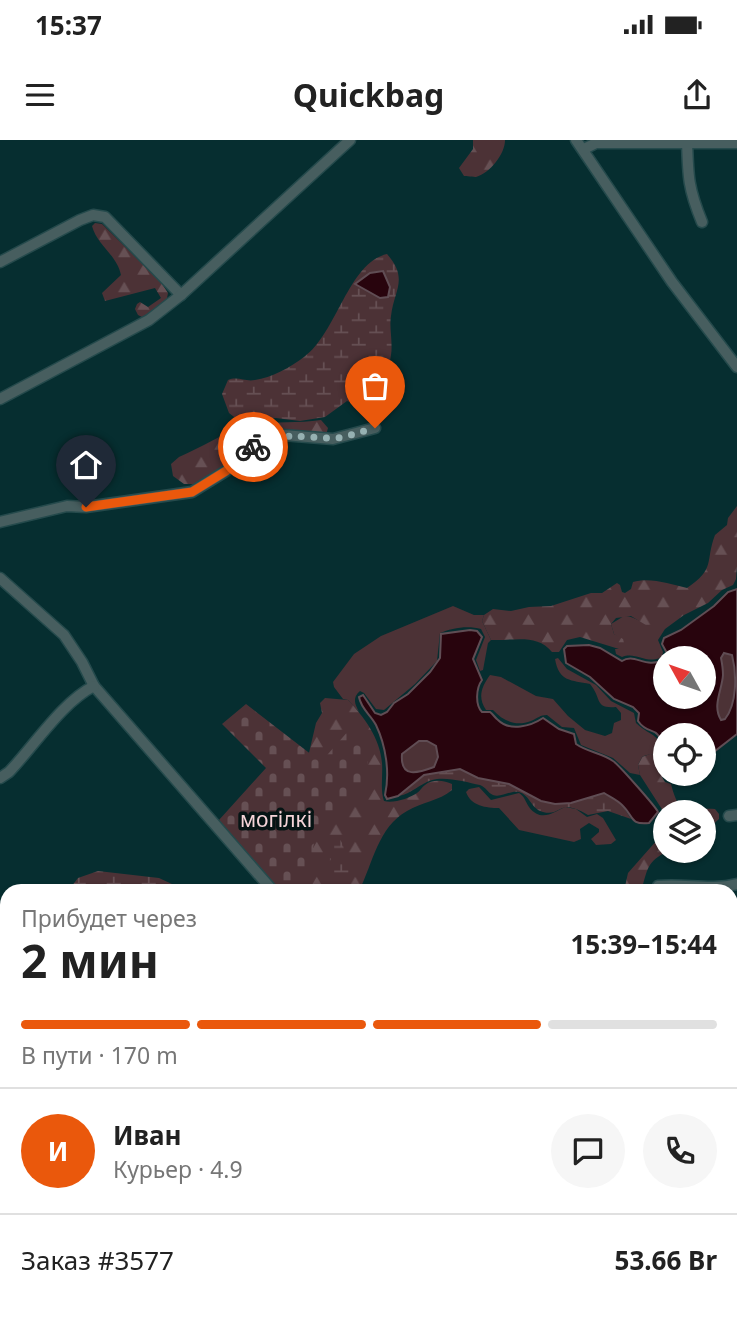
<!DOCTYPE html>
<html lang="ru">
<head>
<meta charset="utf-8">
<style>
  body { margin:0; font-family:"Noto Sans",sans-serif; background:#f6f6f6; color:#222; height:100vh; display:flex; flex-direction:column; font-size:26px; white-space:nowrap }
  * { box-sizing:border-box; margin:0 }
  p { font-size:23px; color:#767676 }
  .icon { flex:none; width:38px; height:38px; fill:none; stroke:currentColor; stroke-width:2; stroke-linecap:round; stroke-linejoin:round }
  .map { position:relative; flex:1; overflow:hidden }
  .side { position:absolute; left:0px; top:744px; width:738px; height:436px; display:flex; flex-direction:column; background:#fff; border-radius:21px 21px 0 0; box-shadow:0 2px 5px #0004 }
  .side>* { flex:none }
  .needle { width:46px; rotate:310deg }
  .fabs { position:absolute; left:653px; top:506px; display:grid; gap:14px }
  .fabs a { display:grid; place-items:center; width:63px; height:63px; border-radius:50%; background:#fff; box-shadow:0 2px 5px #0004; font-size:35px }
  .pin { position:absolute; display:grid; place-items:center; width:60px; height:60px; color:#fff; margin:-72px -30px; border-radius:50% 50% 50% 0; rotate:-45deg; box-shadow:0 0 7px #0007 }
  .pin .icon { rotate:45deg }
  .courier { position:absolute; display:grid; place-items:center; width:70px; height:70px; margin:-35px; border:5px solid #ea580c; border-radius:50%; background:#fff; color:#222; box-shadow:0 2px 9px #0007 }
  .head em { font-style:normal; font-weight:700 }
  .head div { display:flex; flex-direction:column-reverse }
  .head { display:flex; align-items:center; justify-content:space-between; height:119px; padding:0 21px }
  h1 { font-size:46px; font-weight:700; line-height:52px }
  .bar { display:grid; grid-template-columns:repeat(4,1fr); gap:10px 7px; align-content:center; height:84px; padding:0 21px }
  .bar i { height:9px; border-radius:5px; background:#e0e0e0 }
  .bar .on { background:#ea580c }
  .bar p { grid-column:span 4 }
  .line { display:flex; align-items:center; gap:18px; padding:0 21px; border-top:2px solid #e0e0e0 }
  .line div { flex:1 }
  .round { display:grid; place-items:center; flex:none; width:74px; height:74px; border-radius:37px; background:#f6f6f6 }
  .status { display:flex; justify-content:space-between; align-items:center; height:49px; padding:0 35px; background:#fff; direction:ltr }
  .status svg { height:19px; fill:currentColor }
  header { display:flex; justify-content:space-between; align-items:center; height:91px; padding:0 21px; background:#fff; font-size:32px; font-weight:700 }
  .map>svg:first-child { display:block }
  .built { fill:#05393b }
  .grass { fill:#4c3236 }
  .forest { fill:url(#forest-firs) }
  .wetland { fill:url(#wetland-marsh) }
  .cemetery { fill:url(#cemetery-stones) }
  .water { fill:#28040d; stroke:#604d54; stroke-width:2; fill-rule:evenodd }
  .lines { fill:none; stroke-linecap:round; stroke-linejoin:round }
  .minor-casing { stroke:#254a4c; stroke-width:13 }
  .minor { stroke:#475e5f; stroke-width:10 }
  .done { stroke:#96b1b2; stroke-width:7; stroke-dasharray:0 12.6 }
  .route { stroke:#ea580c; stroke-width:9 }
  .labels { text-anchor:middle; stroke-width:7; stroke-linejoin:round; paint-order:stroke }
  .park-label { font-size:21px; fill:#f5d4d8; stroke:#051414 }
</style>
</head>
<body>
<div class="status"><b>15:37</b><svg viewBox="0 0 49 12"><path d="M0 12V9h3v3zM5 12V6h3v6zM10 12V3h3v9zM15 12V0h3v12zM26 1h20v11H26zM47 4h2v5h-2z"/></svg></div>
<header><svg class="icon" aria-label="menu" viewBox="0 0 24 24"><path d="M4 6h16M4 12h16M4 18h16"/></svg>Quickbag<svg class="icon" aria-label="share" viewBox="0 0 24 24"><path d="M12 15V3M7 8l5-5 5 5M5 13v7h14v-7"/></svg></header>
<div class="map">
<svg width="737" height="1179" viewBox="0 0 737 1179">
  <defs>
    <pattern id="forest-firs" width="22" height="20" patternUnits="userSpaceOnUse" patternTransform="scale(1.75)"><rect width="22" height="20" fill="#4c3236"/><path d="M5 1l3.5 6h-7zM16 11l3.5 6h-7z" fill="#665054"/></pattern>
    <pattern id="wetland-marsh" width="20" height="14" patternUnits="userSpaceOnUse" patternTransform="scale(1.75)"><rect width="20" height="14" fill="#4c3236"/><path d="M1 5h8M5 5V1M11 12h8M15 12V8" fill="none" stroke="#665054"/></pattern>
    <pattern id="cemetery-stones" width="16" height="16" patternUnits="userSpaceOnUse" patternTransform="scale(1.75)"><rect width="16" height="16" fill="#4c3236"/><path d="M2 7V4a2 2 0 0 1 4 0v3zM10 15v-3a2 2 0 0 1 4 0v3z" fill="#665054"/></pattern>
  </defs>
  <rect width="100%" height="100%" fill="#062e30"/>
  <g class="built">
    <path d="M 732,1025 L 737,1025 L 737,1179 L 636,1179 L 627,1174 L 732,1172 Z"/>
    <path d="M 363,1173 L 363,1172 L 537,1173 L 534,1179 L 359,1179 Z"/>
  </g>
  <g class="grass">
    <path d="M 453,466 L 474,475 L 484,475 L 482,481 L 491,500 L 488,503 L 483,530 L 480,531 L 476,520 L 485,497 L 481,489 C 468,485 451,488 440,493 L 437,521 L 415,544 L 384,570 L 376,569 L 364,553 L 360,551 C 352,558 355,564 359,572 L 348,560 L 343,559 L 334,547 L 333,542 L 354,514 L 381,496 Z"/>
    <path d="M 624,476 C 641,477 647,490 665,489 L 658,500 L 663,512 L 662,517 C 646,525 636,511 622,517 L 616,514 L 615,509 L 619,509 L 619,498 L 614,494 L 611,484 Z"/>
    <path d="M 724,513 L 732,515 C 737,534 737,564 725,579 L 720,580 C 712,566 722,550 723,535 C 723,529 722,523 721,518 Z"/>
    <path d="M 558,518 L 567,529 L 596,545 L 611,561 L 634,573 L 636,583 C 653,599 661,591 662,620 C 654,613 651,613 642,617 L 638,625 L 640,635 L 630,633 L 613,618 L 581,605 L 574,588 L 562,587 L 547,575 C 540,575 538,578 531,581 C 516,587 503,581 493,570 L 486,570 C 477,557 482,546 490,535 L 501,537 L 536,556 L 553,559 L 568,576 L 585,590 L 605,596 L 612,593 L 614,583 L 621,580 L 621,573 L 616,567 C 594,569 602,558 590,544 C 571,540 559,542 555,519 Z"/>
    <path d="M 419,601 L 426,601 L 436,606 L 438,617 L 434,627 C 417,633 400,639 402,614 Z"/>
    <path d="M 479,647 L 491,660 L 519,653 C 525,657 525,661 529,667 C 541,683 554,672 565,667 L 576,669 L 587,677 L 597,674 L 603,678 L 616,700 L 611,704 L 596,705 L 591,699 L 599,692 L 599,689 L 589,683 L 580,689 L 581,699 L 574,702 L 519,690 L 499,668 C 486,668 471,666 466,652 L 469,649 Z"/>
  </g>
  <g class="forest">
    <path d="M 473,0 L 505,0 C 505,14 490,33 476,37 C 475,37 465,36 464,36 L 459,28 L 473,9 Z"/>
    <path d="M 95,83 L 102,84 L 160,141 L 168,153 L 166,163 L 144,178 L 138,175 L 135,169 L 137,164 L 140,162 L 148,167 L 161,158 L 155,148 L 105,161 L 102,153 L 121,135 C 117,115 97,105 92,86 Z"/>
    <path d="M 321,280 L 328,288 L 326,295 L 274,294 L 199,344 L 184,344 L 173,336 L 171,324 L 179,317 C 201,308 222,293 245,287 C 270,280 295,284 321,280 Z"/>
    <path d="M 737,366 L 737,427 L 736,439 L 733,445 L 722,450 L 708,463 L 684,475 L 665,489 L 654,490 L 631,476 L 616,478 L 611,484 L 614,494 L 623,499 L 624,503 L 619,509 L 580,497 L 567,500 L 559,512 L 552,512 C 537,493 513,501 491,500 L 482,481 L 484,475 L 493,469 L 511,471 L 529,467 L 551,466 L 591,453 L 602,453 L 617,443 L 620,445 L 622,452 L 625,453 L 631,449 L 633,442 C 650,437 670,444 687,448 C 716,429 705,421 715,395 L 727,385 L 728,378 Z"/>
    <path d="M 325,558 L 348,560 C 364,577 380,598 382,623 C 383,636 380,649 384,661 C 393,664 410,658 417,653 C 420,651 422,647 425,645 C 432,639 444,640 452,644 L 452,650 C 439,661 422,662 407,671 C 378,687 373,723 359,751 L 283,751 L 242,711 L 238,703 L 305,630 L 316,583 L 322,573 L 320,563 Z"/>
    <path d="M 650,614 C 664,615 664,627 662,637 L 665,642 L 671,644 C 680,679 687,667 715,669 L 719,674 L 719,679 L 708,689 L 704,697 L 704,672 L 665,672 L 665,674 L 640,635 L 638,625 L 642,617 Z"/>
    <path d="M 665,691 L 665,710 L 668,711 C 646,722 648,729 641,751 L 624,751 L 628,733 Z"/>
  </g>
  <g class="wetland">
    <path d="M 387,114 C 409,139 394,150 391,176 C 389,188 393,202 391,215 C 387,240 380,273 347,261 L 325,277 L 300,281 L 276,278 L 238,280 L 229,273 L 222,254 L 228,240 C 238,236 245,242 255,240 C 271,238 291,227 304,217 C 337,193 348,123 387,114 Z"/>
    <path d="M 461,629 L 478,638 L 509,644 L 541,661 L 555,664 L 571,663 L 604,653 L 621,663 L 631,679 L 608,671 L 588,675 C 558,657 562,677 543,672 C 531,669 530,655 519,652 C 510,650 501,658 493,655 C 488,653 486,647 480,645 C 467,642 445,636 432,640 C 419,644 412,654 398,656 L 424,635 Z"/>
    <path d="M 333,697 L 338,697 C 345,705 343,709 346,718 C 348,725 351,726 352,734 L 346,742 L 330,741 L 327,736 L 330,719 L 328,707 Z"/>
    <path d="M 98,731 L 159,738 L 187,751 L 68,751 L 78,738 Z"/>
  </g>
  <path class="cemetery" d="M 246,564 L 321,622 L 350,589 L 370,613 C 366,626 364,645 356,655 C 346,667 329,675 320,688 C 305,709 323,747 280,751 L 219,680 L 266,628 L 222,584 Z"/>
  <g class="water">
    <path d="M 383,131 L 390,147 L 388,157 L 380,158 L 355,144 L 370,133 Z"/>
    <path d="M 737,449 L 737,594 L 715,611 L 704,615 L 704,595 L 665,595 L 665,612 C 657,581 650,598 638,581 L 639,573 L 633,567 L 614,559 L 590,537 L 566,523 L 564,509 L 567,506 L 589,505 L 600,508 L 622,521 C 635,512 645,530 665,519 L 665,556 L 704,556 L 704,518 L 666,518 L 668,515 L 662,504 L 664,498 L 681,490 L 714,466 L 728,452 ZM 724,513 L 732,515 C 737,534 737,564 725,579 L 721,580 C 712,566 722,550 723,535 C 723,529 722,523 721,518 Z"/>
    <path d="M 470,490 L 477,491 L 482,497 L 473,519 L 482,540 C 476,548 475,565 482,572 L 490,572 C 493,574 495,578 498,580 C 510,592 531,586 543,578 L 559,589 L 574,594 L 576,604 C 587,612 602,613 613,621 C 618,624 656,667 658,672 L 649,683 C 630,685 634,677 623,666 C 618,660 610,657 604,653 L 571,663 L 555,664 L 541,661 L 509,644 L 478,638 L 460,629 L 424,635 L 398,656 L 387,659 L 385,655 C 390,633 386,606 376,585 C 371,575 361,569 359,557 L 363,555 L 375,573 L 381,575 L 387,572 L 394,563 L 408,554 L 430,532 L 440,518 L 441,494 ZM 419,601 L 427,601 L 436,606 L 438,617 L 434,627 C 418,633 400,639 402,614 Z"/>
  </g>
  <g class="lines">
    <g class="minor-casing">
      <g id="minor">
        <path d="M 576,0 L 672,142 L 737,227"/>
        <path d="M 687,0 C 688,36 688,48 702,82"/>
        <path d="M 584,9 L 596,3 L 737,3"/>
        <path d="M 0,122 L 80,80 L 93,75 L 105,77 L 181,155"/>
        <path d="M 0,259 L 149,180 L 181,155 L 350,0"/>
        <path d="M 0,382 L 67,366 L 86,367 L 192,352 L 226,331 L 248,309 L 267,299 L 283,295 L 333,299 L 375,288"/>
        <path d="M 0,438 L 64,495 L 82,522 L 94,546 L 273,751"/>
        <path d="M 0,638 L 9,632 C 34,606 62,562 94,546"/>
        <path d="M 729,676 L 737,675"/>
        <path d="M 658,746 C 685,743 710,751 737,744"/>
        <path d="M 732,823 L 737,823"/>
        <path d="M 732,885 L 737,885"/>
        <path d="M 732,946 L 737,946"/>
        <path d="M 732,1019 L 737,1018"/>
        <path d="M 542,1179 L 545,1172"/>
        <path d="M 615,1179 L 619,1172"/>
      </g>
    </g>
    <use href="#minor" class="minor"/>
  </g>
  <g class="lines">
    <path class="done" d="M 253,307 C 283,290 299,298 331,298 C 344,299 361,291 375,288"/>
    <path class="route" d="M 86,367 L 192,352 L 226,331 L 253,307"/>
  </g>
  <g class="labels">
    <g class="park-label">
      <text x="276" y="687">могілкі</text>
    </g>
  </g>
</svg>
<div class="fabs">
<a><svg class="needle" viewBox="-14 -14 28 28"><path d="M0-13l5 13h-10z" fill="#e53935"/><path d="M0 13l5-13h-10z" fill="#767676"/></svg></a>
<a><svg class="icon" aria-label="locate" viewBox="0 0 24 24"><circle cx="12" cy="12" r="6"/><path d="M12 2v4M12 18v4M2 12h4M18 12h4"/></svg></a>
<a><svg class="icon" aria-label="layers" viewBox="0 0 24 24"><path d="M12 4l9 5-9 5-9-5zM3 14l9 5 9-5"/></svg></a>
</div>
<div class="pin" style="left:375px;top:288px;background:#ea580c"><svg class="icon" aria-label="bag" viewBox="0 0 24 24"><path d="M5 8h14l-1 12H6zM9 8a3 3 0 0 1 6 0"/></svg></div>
<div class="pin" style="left:86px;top:367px;background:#1f2937"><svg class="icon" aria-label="home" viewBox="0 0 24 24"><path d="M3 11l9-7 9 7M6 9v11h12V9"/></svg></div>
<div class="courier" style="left:253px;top:307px"><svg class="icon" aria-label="bike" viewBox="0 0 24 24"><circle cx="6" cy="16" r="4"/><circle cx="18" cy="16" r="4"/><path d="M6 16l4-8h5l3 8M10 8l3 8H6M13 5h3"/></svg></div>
<section class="side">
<div class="head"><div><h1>2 мин</h1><p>Прибудет через</p></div><em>15:39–15:44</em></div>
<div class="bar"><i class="on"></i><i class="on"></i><i class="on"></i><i></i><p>В пути · 170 m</p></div>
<div class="line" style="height:126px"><b class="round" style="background:#ea580c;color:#fff">И</b><div><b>Иван</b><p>Курьер · 4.9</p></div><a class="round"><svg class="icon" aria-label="chat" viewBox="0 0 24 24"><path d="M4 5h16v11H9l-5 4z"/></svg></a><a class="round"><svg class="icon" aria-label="phone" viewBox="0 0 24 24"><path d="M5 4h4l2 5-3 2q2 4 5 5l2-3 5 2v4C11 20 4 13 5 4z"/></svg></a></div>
<div class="line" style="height:91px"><div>Заказ #3577</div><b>53.66 Br</b></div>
</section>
</div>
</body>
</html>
